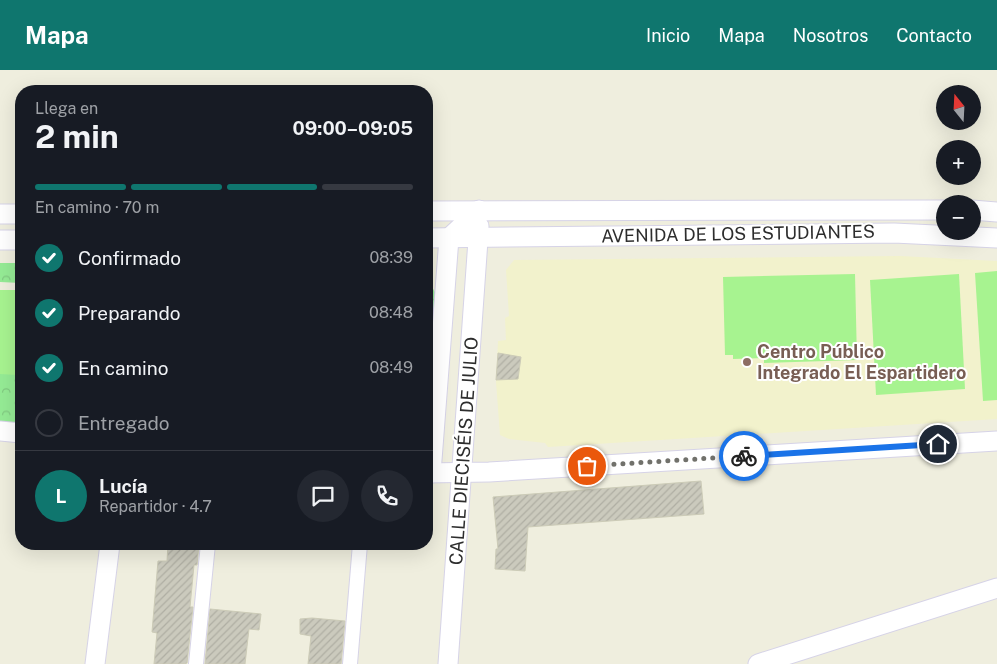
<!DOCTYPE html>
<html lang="es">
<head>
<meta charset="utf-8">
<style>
  body { margin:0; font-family:"Public Sans",sans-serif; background:#242831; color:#f1f3f6; height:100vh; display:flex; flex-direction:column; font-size:19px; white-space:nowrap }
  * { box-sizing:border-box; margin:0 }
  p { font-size:16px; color:#9ea1a6 }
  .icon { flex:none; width:28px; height:28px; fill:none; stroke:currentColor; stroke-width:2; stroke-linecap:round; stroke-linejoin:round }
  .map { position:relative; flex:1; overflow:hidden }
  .drawer { position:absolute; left:15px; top:15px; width:418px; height:465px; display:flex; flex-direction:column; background:#171b24; border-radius:20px; box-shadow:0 5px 20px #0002 }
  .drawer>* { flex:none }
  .needle { width:32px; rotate:342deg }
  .tools { position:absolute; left:936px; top:15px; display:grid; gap:10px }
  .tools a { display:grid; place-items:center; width:45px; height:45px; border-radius:50%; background:#171b24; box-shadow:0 5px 20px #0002; font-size:25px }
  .pin { position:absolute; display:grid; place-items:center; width:42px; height:42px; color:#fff; margin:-21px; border:2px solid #fff; border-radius:50%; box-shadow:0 1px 5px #0007 }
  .courier { position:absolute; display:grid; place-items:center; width:50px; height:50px; margin:-25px; border:4px solid #1a73e8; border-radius:50%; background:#fff; color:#222; box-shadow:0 1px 6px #0007 }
  .headline em { font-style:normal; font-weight:700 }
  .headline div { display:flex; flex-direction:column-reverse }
  .headline { display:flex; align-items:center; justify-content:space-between; height:85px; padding:0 20px }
  h1 { font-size:32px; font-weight:700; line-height:38px }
  .bar { display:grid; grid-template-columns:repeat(4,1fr); gap:8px 5px; align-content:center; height:60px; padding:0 20px }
  .bar i { height:6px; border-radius:4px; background:#363941 }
  .bar .on { background:#0f766e }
  .bar p { grid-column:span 4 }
  .line { display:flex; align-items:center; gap:12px; padding:0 20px; border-top:1px solid #363941 }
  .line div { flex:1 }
  .round { display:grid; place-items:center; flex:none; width:52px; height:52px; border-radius:26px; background:#242831 }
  ol { padding:0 20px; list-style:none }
  li { display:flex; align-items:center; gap:15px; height:55px }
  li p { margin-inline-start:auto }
  li .icon { padding:5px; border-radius:50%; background:#0f766e; color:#fff; stroke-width:4 }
  li:last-child { color:#9ea1a6 }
  li i { width:28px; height:28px; border:2px solid #363941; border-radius:50% }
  header { display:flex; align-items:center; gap:30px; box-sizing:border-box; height:70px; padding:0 25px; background:#0f766e; color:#fff }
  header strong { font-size:24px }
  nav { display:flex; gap:28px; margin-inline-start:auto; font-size:18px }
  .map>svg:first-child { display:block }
  .education { fill:#f2f2cc }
  .park { fill:url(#park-crowns) }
  .pitch { fill:#a7f390 }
  .building { fill:url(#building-hatch); stroke:#cccbb7 }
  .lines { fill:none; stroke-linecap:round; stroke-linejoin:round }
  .pedestrian-casing { stroke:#d6d3e7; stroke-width:16 }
  .minor-casing { stroke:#d6d3e7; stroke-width:21 }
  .pedestrian { stroke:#fff; stroke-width:14 }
  .minor { stroke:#fff; stroke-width:19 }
  .done { stroke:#71716b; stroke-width:5; stroke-dasharray:0 9 }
  .route { stroke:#1a73e8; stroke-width:6 }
  .education-dot { fill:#8d6e63; stroke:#fff; stroke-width:2 }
  .labels { text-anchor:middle; stroke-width:4; stroke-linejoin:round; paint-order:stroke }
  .street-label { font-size:18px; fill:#2d2d2d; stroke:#fff }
  .education-label { font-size:18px; font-weight:bold; fill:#785e54; stroke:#fff; text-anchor:start }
</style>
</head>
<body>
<header>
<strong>Mapa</strong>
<nav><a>Inicio</a><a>Mapa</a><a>Nosotros</a><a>Contacto</a></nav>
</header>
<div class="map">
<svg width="997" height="594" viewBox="0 0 997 594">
  <defs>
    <pattern id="park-crowns" width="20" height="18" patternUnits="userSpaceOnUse" patternTransform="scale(1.25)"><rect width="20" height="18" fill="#95eb95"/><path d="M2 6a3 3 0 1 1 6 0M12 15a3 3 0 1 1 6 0" fill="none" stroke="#81ca81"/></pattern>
    <pattern id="building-hatch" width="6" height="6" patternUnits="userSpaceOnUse" patternTransform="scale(1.25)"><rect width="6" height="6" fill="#cbcabd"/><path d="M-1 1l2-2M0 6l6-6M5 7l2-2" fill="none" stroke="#afaea3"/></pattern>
  </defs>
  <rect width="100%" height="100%" fill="#efeede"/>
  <path class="education" d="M 900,186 L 997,191 L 997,349 L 548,377 L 545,373 L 509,369 L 500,365 L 496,312 L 498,271 L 506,270 L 505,248 L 509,246 L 506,200 L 514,190 Z"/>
  <g class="park">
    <path d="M 0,193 L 21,193 L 21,213 L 0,212 Z"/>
    <path d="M 426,206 L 443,237 L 431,248 L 426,248 Z"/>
    <path d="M 0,228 L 21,229 L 21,355 L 0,353 Z"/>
  </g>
  <g class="pitch">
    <path d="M 997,201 L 997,330 L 983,331 L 975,203 Z"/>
    <path d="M 855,204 L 857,290 L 764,293 L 764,288 L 733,289 L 733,285 L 725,285 L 723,207 Z"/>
    <path d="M 959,204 L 965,319 L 876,325 L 870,210 Z"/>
    <path d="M 0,220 L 21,220 L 21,262 L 17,305 L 0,304 Z"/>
  </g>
  <g class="building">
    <path d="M 498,283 L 521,287 L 518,309 L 496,310 Z"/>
    <path d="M 701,411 L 704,444 L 528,457 L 525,501 L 495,499 L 496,479 L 498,479 L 493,427 Z"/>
    <path d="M 168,474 L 199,474 L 197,495 L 194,495 L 190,537 L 193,537 L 187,593 L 184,594 L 154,594 L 157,563 L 152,562 L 158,491 L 167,491 Z"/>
    <path d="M 210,539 L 261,544 L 259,560 L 249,559 L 245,594 L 205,594 Z"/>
    <path d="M 312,548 L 345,551 L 341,594 L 308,594 L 311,566 L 300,564 L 300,549 Z"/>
  </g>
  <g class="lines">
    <g class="pedestrian-casing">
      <g id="pedestrian">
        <path d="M 196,594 L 208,474"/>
        <path d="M 350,594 L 360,474"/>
      </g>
    </g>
    <g class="minor-casing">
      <g id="minor">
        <path d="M 972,140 L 997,142"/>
        <path d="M 426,141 L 945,140"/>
        <path d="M 0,144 L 21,144"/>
        <path d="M 426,168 L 894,163 L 997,168"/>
        <path d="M 0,170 L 21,170"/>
        <path d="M 0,361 L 21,363"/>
        <path d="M 426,403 L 489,402 L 997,371"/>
        <path d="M 431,403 L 449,168 L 479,140"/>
        <path d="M 95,594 L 110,474"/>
        <path d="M 448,594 L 479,156"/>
        <path d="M 758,594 L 997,518"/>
      </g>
    </g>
    <use href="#pedestrian" class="pedestrian"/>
    <use href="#minor" class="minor"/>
  </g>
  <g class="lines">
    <path class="done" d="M 587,396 L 744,386"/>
    <path class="route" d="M 744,386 L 938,374"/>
  </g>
  <circle class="education-dot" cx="747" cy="292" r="5"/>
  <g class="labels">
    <g class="street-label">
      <text transform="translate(738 164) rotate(-1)" y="6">AVENIDA DE LOS ESTUDIANTES</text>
      <text transform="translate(464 381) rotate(-86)" y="6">CALLE DIECISÉIS DE JULIO</text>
    </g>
    <g class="education-label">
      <text x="757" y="288">Centro Público<tspan x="757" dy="21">Integrado El Espartidero</tspan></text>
    </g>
  </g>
</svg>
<div class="tools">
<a><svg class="needle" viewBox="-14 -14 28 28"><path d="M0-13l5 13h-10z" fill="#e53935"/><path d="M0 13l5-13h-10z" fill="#9ea1a6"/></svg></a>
<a>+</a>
<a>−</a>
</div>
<div class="pin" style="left:587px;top:396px;background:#ea580c"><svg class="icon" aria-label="bag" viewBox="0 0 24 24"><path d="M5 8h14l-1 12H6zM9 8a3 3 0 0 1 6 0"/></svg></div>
<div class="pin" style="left:938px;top:374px;background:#1f2937"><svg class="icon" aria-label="home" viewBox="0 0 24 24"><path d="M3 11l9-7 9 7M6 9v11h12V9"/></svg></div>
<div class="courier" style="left:744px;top:386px"><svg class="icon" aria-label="bike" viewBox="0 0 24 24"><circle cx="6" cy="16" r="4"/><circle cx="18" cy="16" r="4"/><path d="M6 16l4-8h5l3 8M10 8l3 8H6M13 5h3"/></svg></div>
<section class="drawer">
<div class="headline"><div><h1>2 min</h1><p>Llega en</p></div><em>09:00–09:05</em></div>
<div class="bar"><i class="on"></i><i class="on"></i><i class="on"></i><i></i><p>En camino · 70 m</p></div>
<ol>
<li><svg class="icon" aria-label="check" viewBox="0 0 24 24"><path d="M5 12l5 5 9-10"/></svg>Confirmado<p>08:39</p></li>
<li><svg class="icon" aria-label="check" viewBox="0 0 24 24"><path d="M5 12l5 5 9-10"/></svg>Preparando<p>08:48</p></li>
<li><svg class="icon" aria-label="check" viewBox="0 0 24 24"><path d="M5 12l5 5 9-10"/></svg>En camino<p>08:49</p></li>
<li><i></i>Entregado</li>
</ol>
<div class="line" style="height:90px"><b class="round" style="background:#0f766e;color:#fff">L</b><div><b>Lucía</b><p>Repartidor · 4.7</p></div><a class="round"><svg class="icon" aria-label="chat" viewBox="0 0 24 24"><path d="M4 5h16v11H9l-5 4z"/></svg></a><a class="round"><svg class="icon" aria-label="phone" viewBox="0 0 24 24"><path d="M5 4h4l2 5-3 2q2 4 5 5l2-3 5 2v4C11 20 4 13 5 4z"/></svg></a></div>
</section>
</div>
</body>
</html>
